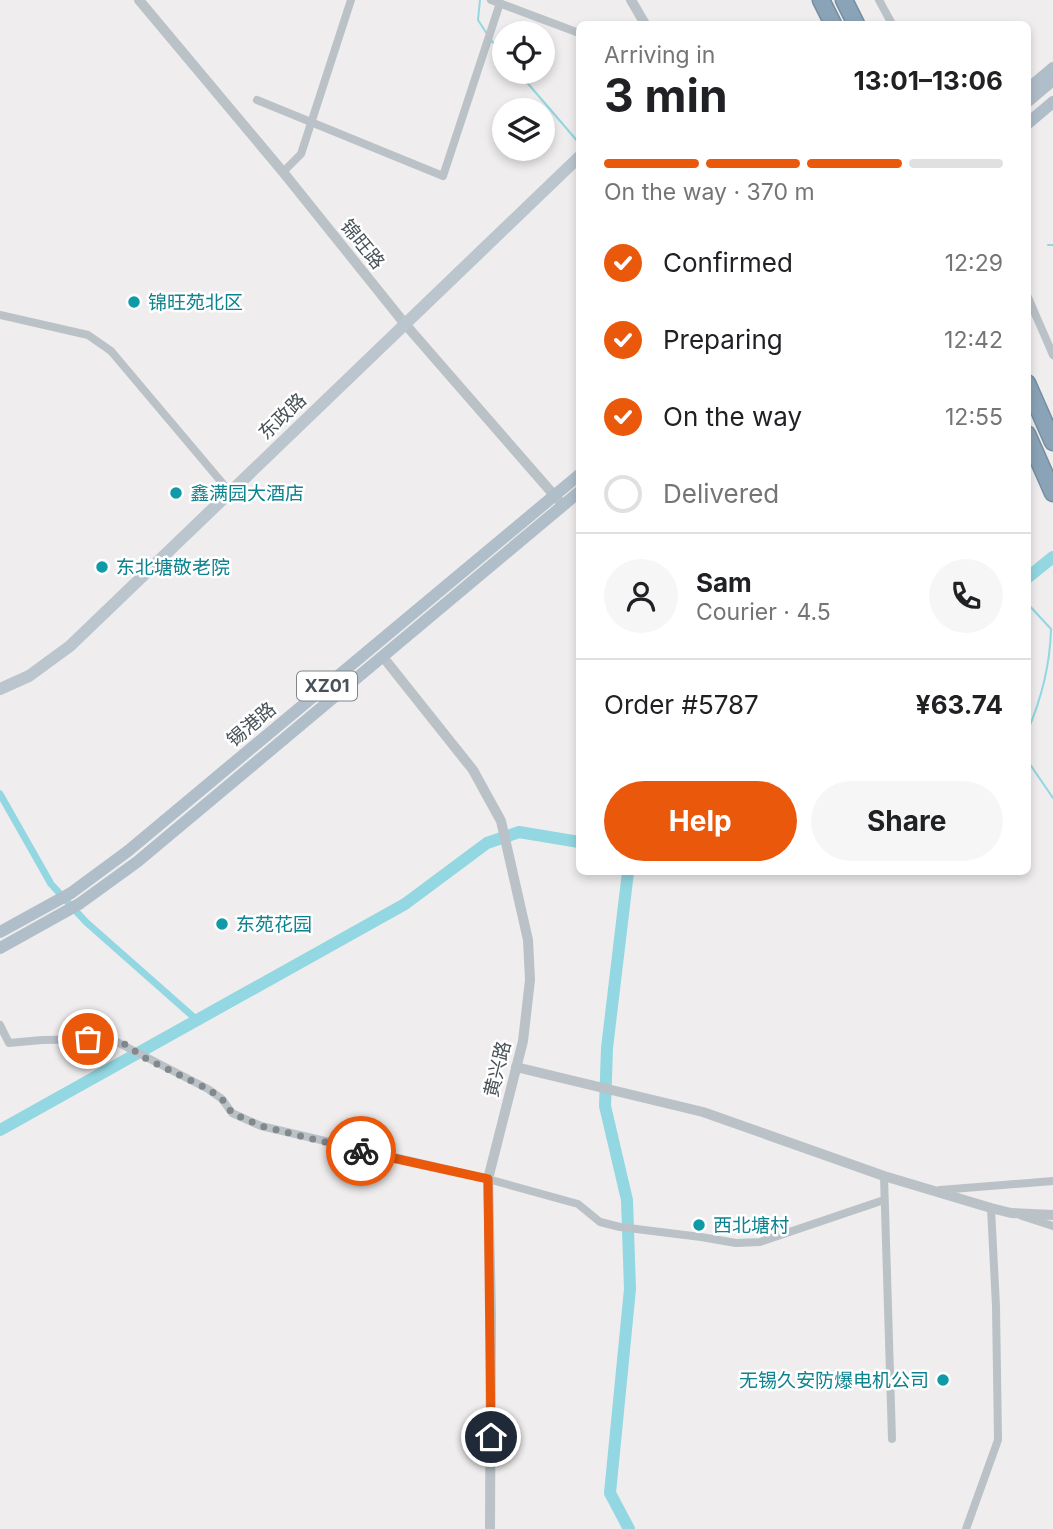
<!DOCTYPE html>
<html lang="en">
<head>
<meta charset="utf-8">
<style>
  body { margin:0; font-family:Inter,"Noto Sans SC",sans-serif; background:#f6f6f6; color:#202124; height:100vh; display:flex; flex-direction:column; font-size:26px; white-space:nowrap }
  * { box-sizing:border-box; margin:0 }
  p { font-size:23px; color:#757577 }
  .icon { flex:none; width:38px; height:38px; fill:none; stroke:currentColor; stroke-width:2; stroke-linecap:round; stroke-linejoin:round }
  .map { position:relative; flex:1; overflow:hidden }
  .details { position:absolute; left:576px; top:21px; width:455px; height:854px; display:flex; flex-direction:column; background:#fff; border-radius:10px; box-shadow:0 4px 10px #0003 }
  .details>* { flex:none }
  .fabs { position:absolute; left:492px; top:21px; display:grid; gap:14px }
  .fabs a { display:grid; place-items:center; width:63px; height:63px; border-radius:50%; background:#fff; box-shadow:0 4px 10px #0003; font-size:35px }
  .pin { position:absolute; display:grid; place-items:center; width:60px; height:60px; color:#fff; margin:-30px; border:4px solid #fff; border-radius:50%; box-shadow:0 2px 7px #0007 }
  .courier { position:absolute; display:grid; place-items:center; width:70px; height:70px; margin:-35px; border:5px solid #ea580c; border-radius:50%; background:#fff; color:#222; box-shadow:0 2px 9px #0007 }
  .overview em { font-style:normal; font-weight:700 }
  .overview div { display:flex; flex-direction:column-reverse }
  .overview { display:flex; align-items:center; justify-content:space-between; height:119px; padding:0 28px }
  h1 { font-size:46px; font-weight:700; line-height:52px }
  .bar { display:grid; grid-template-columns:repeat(4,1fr); gap:10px 7px; align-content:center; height:84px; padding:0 28px }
  .bar i { height:9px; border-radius:5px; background:#e0e0e0 }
  .bar .active { background:#ea580c }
  .bar p { grid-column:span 4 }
  .line { display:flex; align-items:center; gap:18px; padding:0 28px; border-top:2px solid #e0e0e0 }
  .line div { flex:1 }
  .round { display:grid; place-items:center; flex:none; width:74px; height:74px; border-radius:37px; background:#f6f6f6 }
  ol { padding:0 28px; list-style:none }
  li { display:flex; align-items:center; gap:21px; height:77px }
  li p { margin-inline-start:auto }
  li .icon { padding:7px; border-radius:50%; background:#ea580c; color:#fff; stroke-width:4 }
  li:last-child { color:#757577 }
  li i { width:38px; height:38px; border:4px solid #e0e0e0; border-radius:50% }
  .primary-button { display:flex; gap:14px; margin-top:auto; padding:14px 28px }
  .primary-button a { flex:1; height:80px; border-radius:42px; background:#ea580c; color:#fff; font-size:28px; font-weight:700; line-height:80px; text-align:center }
  .primary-button a+a { background:#f6f6f6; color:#202124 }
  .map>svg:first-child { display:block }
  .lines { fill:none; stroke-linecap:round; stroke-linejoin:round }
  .stream { stroke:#92d7e1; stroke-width:2 }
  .canal { stroke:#92d7e1; stroke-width:7 }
  .river { stroke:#92d7e1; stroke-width:12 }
  .motorway-casing { stroke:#758ea2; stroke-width:19 }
  .minor { stroke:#bac2c8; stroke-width:8 }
  .tertiary { stroke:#bac2c8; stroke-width:10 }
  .secondary { stroke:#bbc5cd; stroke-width:12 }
  .primary { stroke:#b0bec9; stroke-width:12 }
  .motorway { stroke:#8aa3b6; stroke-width:16 }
  .done { stroke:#82888c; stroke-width:7; stroke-dasharray:0 12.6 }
  .route { stroke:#ea580c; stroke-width:9 }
  .culture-dot { fill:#0f9aa8; stroke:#fff; stroke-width:2.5 }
  .labels { text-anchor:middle; stroke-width:5; stroke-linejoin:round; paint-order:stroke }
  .shield { fill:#fff; stroke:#7f868a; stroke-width:2 }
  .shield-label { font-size:18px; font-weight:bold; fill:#485258 }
  .street-label { font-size:19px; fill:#485258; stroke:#fff }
  .culture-label { font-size:19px; fill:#0d838f; stroke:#fff; text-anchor:start }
</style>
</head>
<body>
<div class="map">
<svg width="1053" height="1529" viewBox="0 0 1053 1529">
  <rect width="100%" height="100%" fill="#efeded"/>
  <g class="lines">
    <g class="stream">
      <path d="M 480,0 L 478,20 L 487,34"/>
      <path d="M 490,39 L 504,55"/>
      <path d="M 518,72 L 579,143"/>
      <path d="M 1048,245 L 1053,245"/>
      <path d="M 1027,603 L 1051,629 C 1050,666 1042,698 1027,732"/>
      <path d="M 1027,760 L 1053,798"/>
    </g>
    <path class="canal" d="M 0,794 L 51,884 L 86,922 L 197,1020"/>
    <g class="river">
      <path d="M 1027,578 L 1053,557"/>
      <path d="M 628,872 L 607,1048 L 605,1106 L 627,1200 L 630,1289 L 610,1493 L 629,1529"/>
      <path d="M 0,1130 L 405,904 L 487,843 L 519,832 L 579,842"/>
    </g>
    <g class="motorway-casing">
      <g id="motorway">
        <path d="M 821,0 L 833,24"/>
        <path d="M 844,0 L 856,24"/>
        <path d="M 1027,383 L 1053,442"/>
        <path d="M 1027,434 L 1053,493"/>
      </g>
    </g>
    <g class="minor">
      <path d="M 491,0 L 579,33"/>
      <path d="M 879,0 L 892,24"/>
      <path d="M 257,100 L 443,176 L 500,3"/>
      <path d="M 283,172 L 301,154 L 351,0"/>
      <path d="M 1027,295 L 1053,355"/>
      <path d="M 0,315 L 88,335 L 111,351 L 235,498"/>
      <path d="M 0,1025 L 9,1043 L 42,1040 L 111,1039 L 208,1089 L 222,1099 L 232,1113 L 261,1126 L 488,1179 L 578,1204 L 600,1222 L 620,1227 L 701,1237 L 736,1243 L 760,1242 L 884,1200"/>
      <path d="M 884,1176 L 892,1439"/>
      <path d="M 940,1190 L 1053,1181"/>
      <path d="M 1022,1216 L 1053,1226"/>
      <path d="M 966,1529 L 998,1440 L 996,1306 L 991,1208"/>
    </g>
    <g class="tertiary">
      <path d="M 139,0 L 283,172 L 405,324 L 560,502"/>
      <path d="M 631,0 L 645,24"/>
      <path d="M 383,657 L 473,770 L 501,821 L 528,940 L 530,980 L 523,1041 L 488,1179 L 491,1313 L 490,1529"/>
      <path d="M 516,1067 L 703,1112 L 884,1176 L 991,1208 L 1011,1213 L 1053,1215"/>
    </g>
    <path class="secondary" d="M 0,689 L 29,676 L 70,646 L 579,157"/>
    <g class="primary">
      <path d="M 1027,90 L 1053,68"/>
      <path d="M 1027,102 L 1053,80"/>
      <path d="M 1027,124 L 1053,102"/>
      <path d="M 0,932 L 71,893 L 128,851 L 579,475"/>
      <path d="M 0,948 L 79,904 L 137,862 L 579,492"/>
    </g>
    <use href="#motorway" class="motorway"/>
  </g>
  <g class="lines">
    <path class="done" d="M 88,1039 L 111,1039 L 123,1043 L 145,1058 L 208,1089 L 222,1099 L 232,1113 L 261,1126 L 361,1151"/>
    <path class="route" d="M 361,1151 L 488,1179 L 491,1437"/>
  </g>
  <g class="culture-dot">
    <circle cx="134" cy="302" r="7"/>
    <circle cx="176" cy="493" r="7"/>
    <circle cx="102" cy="567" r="7"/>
    <circle cx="222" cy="924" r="7"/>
    <circle cx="699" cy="1225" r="7"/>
    <circle cx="943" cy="1380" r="7"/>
  </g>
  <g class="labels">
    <rect class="shield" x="297" y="671.5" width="60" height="29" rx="5"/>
    <g class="shield-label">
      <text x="327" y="692">XZ01</text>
    </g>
    <g class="street-label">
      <text transform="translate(363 244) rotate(51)" y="7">锦旺路</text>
      <text transform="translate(282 416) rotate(-44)" y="7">东政路</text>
      <text transform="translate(251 724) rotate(-40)" y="7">锡港路</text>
      <text transform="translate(497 1069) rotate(-76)" y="7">黄兴路</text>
    </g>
    <g class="culture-label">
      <text x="148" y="309">锦旺苑北区</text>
      <text x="190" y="500">鑫满园大酒店</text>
      <text x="116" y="574">东北塘敬老院</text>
      <text x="236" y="931">东苑花园</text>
      <text x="713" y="1232">西北塘村</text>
      <text x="929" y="1387" text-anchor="end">无锡久安防爆电机公司</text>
    </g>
  </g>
</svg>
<div class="fabs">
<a><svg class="icon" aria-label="locate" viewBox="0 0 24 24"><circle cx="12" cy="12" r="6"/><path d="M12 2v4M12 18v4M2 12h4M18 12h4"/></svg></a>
<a><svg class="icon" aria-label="layers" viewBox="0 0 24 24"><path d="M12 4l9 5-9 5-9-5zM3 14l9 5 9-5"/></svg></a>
</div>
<div class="pin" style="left:88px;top:1039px;background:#ea580c"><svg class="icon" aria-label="bag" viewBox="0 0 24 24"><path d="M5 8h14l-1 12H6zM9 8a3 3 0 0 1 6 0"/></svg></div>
<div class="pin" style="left:491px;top:1437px;background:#1f2937"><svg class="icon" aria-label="home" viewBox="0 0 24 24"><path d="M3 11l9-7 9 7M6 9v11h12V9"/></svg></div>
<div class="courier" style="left:361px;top:1151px"><svg class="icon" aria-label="bike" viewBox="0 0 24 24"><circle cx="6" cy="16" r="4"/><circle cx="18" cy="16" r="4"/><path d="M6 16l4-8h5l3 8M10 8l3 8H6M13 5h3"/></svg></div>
<section class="details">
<div class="overview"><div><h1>3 min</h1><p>Arriving in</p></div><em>13:01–13:06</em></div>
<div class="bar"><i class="active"></i><i class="active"></i><i class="active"></i><i></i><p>On the way · 370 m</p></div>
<ol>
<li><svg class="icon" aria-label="check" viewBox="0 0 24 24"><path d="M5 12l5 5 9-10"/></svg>Confirmed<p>12:29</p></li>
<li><svg class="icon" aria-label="check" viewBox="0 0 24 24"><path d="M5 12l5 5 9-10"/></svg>Preparing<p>12:42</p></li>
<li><svg class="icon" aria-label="check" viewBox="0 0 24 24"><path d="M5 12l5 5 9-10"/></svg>On the way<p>12:55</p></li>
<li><i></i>Delivered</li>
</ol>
<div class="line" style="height:126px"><a class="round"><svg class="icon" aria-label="person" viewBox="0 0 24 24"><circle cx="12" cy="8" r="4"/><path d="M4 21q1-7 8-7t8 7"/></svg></a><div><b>Sam</b><p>Courier · 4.5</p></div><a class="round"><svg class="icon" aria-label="phone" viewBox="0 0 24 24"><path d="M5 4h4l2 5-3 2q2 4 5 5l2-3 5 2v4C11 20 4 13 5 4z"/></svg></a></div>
<div class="line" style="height:91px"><div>Order #5787</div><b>¥63.74</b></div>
<div class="primary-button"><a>Help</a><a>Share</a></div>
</section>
</div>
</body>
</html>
